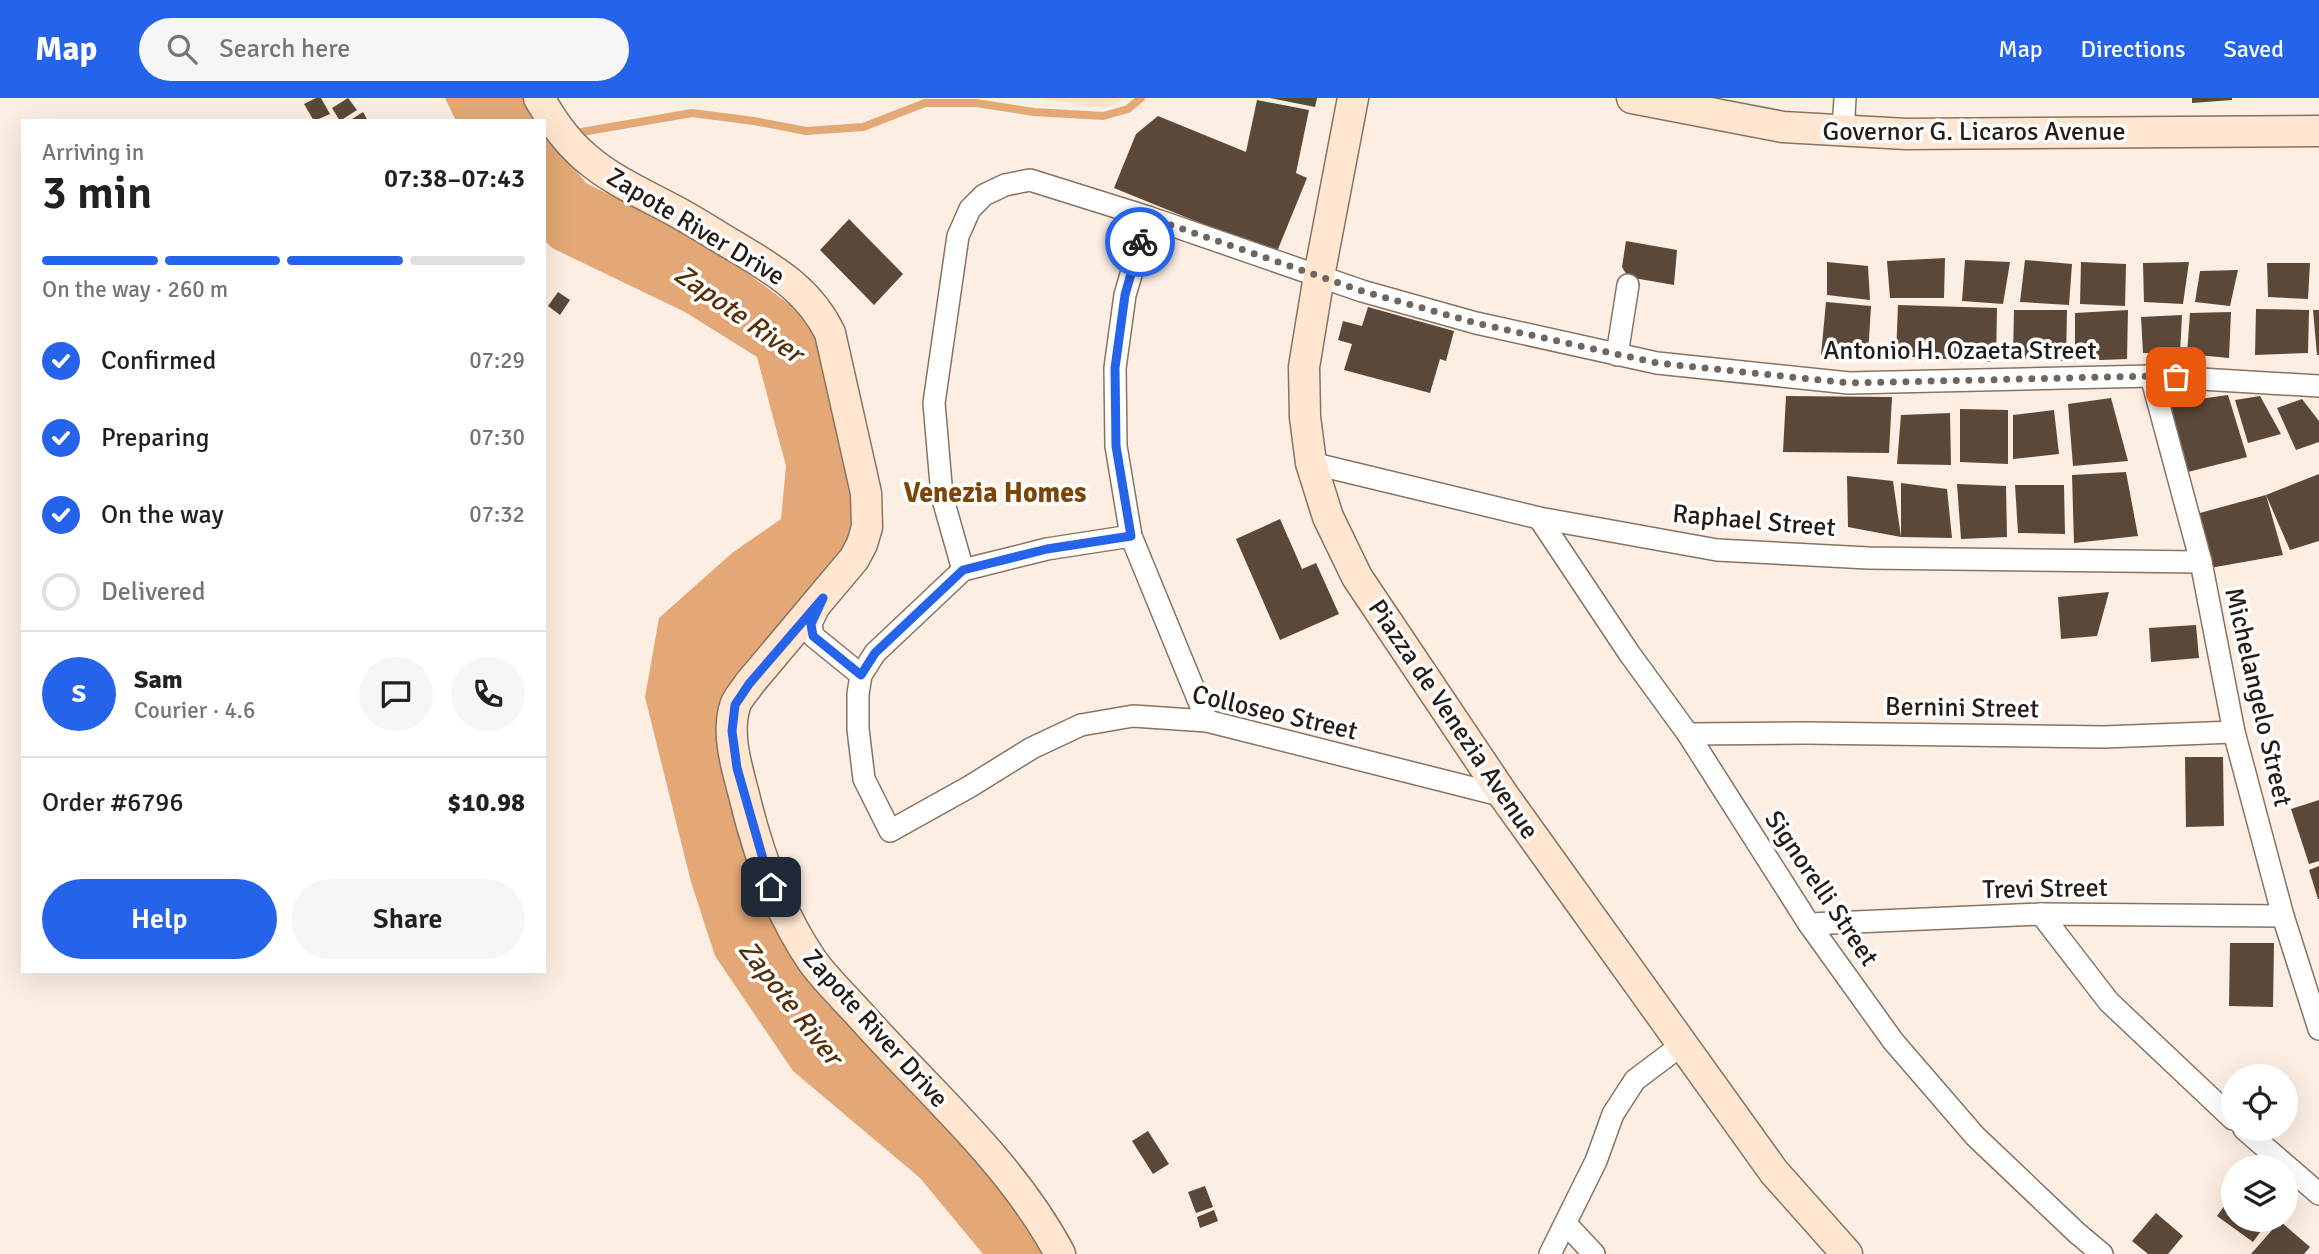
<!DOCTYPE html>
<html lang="en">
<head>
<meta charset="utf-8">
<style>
  body { margin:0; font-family:Signika,sans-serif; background:#f6f6f6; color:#202124; height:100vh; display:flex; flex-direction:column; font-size:26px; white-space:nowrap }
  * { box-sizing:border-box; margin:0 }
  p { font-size:23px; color:#757577 }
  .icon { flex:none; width:38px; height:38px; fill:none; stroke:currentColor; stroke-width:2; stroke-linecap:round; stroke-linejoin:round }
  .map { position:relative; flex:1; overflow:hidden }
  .panel { position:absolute; left:21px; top:21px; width:525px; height:854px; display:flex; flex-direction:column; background:#fff; border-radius:0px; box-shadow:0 7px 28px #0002 }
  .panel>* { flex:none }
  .buttons { position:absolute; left:2221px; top:966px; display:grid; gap:14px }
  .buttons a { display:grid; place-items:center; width:77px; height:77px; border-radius:50%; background:#fff; box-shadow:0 7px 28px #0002; font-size:35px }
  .pin { position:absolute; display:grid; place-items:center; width:60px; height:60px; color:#fff; margin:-30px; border-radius:14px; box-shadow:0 4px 10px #0006 }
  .courier { position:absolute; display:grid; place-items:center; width:70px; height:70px; margin:-35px; border:5px solid #2563eb; border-radius:50%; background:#fff; color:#222; box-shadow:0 2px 9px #0007 }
  .summary em { font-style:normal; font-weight:600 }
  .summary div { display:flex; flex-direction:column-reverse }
  .summary { display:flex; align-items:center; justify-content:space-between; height:119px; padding:0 21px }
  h1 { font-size:46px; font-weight:600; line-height:52px }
  .bar { display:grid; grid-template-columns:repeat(4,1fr); gap:10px 7px; align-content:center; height:84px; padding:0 21px }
  .bar i { height:9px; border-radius:5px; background:#e0e0e0 }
  .bar .selected { background:#2563eb }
  .bar p { grid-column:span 4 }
  .line { display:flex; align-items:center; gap:18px; padding:0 21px; border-top:2px solid #e0e0e0 }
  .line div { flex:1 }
  .round { display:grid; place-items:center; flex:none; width:74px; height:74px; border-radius:37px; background:#f6f6f6 }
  ol { padding:0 21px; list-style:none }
  li { display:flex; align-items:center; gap:21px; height:77px }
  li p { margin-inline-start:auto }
  li .icon { padding:7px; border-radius:50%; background:#2563eb; color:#fff; stroke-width:4 }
  li:last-child { color:#757577 }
  li i { width:38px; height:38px; border:4px solid #e0e0e0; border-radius:50% }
  .primary-button { display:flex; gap:14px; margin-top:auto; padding:14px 21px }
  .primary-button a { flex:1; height:80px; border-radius:42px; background:#2563eb; color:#fff; font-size:28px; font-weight:600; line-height:80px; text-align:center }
  .primary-button a+a { background:#f6f6f6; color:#202124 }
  header { display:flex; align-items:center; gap:42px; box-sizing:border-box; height:98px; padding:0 35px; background:#2563eb; color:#fff }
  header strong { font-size:33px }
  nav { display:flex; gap:38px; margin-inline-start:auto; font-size:24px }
  .search { width:490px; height:63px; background:#f6f6f6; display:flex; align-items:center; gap:18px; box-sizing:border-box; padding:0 24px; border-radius:38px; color:#757577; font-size:26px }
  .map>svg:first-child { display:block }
  .built { fill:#ffe1c9 }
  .water { fill:#e3a875 }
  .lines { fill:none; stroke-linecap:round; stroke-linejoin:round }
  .stream { stroke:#e3a875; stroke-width:8 }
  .building { fill:#5b4838 }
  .street-casing { stroke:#887363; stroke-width:24 }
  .secondary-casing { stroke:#887363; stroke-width:33 }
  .street { stroke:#fff; stroke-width:21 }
  .secondary { stroke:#fee6d0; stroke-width:30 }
  .done { stroke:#71665e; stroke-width:7; stroke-dasharray:0 12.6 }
  .route { stroke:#2563eb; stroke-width:9 }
  .labels { text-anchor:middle; stroke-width:7; stroke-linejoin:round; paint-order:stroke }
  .street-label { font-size:26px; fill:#251c16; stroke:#fff }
  .water-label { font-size:28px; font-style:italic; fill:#573008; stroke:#fff }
  .neighbourhood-label { font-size:28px; font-weight:bold; fill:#7b4508; stroke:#fff }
</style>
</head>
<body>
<header>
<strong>Map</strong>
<div class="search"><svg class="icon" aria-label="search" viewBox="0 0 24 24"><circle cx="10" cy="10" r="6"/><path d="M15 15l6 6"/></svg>Search here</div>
<nav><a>Map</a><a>Directions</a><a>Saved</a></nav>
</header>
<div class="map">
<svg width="2319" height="1156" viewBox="0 0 2319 1156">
  <rect width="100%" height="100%" fill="#fdeee3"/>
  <path class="built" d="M 1037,0 L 1122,0 L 1119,4 L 1104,10 Z"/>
  <g class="water">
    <path d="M 445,0 L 524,0 L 529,14 L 537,23 L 456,23 Z"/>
    <path d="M 544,32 L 586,85 L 715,151 L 816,226 L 860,448 L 717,628 L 756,790 L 856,919 L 1055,1156 L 983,1156 L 920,1080 L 793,973 L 715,858 L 691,784 L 645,599 L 659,520 L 732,455 L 781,421 L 786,368 L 757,259 L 685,214 L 552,150 L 544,142 Z"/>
  </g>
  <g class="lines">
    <path class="stream" d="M 570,36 L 692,15 L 754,23 L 806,33 L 863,29 L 925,5 L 976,5 L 1034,14 L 1103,18 L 1128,11 L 1141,0"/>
  </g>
  <g class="building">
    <path d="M 316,0 L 321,0 L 330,16 L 314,23 L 304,6 Z"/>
    <path d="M 348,0 L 357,12 L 340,23 L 332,10 Z"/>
    <path d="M 1270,0 L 1317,0 L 1315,9 Z"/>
    <path d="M 2192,0 L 2232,0 L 2232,2 L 2192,5 Z"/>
    <path d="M 1257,2 L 1309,12 L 1296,75 L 1307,80 L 1276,156 L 1114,90 L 1136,36 L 1158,18 L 1246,54 Z"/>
    <path d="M 363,14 L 368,23 L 349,23 Z"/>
    <path d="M 849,121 L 903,176 L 874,207 L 820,152 Z"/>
    <path d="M 1626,143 L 1677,152 L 1674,187 L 1628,179 L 1622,169 Z"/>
    <path d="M 1945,160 L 1944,200 L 1890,200 L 1887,163 Z"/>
    <path d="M 1965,162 L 2010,164 L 2003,206 L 1962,203 Z"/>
    <path d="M 2025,162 L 2072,166 L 2069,207 L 2020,204 Z"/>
    <path d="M 1827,164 L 1868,168 L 1870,202 L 1827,197 Z"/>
    <path d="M 2081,164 L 2126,166 L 2125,208 L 2080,206 Z"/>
    <path d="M 2189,164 L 2183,206 L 2144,204 L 2143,165 Z"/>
    <path d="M 2267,165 L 2310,165 L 2308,201 L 2268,199 Z"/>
    <path d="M 2238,172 L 2230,208 L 2195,204 L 2200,173 Z"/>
    <path d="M 558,194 L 570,202 L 560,217 L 548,208 Z"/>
    <path d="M 1826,204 L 1871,208 L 1868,258 L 1821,257 Z"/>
    <path d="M 1898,207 L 1997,210 L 1996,264 L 1896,258 Z"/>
    <path d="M 1368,209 L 1454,233 L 1446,263 L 1440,261 L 1430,295 L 1344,272 L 1352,246 L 1338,242 L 1343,223 L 1362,228 Z"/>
    <path d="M 2256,211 L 2309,212 L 2308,255 L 2255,257 Z"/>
    <path d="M 2014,212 L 2067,212 L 2066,263 L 2013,260 Z"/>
    <path d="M 2128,212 L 2127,261 L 2075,263 L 2075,215 Z"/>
    <path d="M 2313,212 L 2319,212 L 2319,257 L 2317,257 Z"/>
    <path d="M 2231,214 L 2229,260 L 2187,256 L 2190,215 Z"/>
    <path d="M 2182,217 L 2180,256 L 2143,255 L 2141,219 Z"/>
    <path d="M 2228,297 L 2247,359 L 2184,375 L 2171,305 Z"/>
    <path d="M 1786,298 L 1892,299 L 1889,355 L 1783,354 Z"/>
    <path d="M 2260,298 L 2281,336 L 2248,345 L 2235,302 Z"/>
    <path d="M 2111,300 L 2128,363 L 2073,368 L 2068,306 Z"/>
    <path d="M 2302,301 L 2319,323 L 2319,344 L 2296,352 L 2277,310 Z"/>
    <path d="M 1960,311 L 2008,312 L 2008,366 L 1960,364 Z"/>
    <path d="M 2054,312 L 2059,356 L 2013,361 L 2013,317 Z"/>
    <path d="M 1950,315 L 1951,367 L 1897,366 L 1901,317 Z"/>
    <path d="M 2126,374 L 2138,438 L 2074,445 L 2072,377 Z"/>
    <path d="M 2319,376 L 2319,443 L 2290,452 L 2266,397 Z"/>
    <path d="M 1847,378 L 1893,383 L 1901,439 L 1848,429 Z"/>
    <path d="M 1901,385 L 1947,391 L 1952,440 L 1901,439 Z"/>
    <path d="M 1957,386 L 2006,388 L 2007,439 L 1961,441 Z"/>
    <path d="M 2015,387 L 2064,387 L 2065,436 L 2018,435 Z"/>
    <path d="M 2266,397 L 2283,457 L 2210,470 L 2196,416 Z"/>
    <path d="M 1280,421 L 1302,471 L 1316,465 L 1339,516 L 1280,542 L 1236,441 Z"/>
    <path d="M 2109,494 L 2097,538 L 2061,541 L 2058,499 Z"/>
    <path d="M 2196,527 L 2199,560 L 2151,564 L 2149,530 Z"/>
    <path d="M 2185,659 L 2223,659 L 2224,728 L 2186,729 Z"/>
    <path d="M 2319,702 L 2319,763 L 2309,766 L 2291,711 Z"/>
    <path d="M 2319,768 L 2319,801 L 2318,801 L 2309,772 Z"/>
    <path d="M 2230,845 L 2274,845 L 2273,909 L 2229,908 Z"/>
    <path d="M 1148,1033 L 1169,1066 L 1153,1076 L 1132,1043 Z"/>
    <path d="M 1205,1088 L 1213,1109 L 1196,1115 L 1188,1094 Z"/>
    <path d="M 2233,1096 L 2233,1122 L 2269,1122 L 2253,1144 L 2217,1118 Z"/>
    <path d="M 1214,1112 L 1218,1123 L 1200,1130 L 1197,1119 Z"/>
    <path d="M 2156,1115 L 2183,1138 L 2168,1156 L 2148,1156 L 2132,1143 Z"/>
    <path d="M 2280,1123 L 2310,1149 L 2304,1156 L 2251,1156 Z"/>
  </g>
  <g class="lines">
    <g class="street-casing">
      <g id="street">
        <path d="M 1843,34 L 1845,0"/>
        <path d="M 1148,119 L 1125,197 L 1115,270 L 1116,348 L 1131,438 L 1207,623"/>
        <path d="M 1617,257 L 1628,187"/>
        <path d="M 2151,278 L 2201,464 L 2234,634 L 2283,818 L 2319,931"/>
        <path d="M 1311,365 L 1539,420 L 1717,452 L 1868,460 L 2201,464"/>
        <path d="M 1539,420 L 1629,555 L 1688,636 L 1809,826 L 1893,943 L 1975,1038 L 2077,1135 L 2102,1156"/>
        <path d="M 1131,438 L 1047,451 L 963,472 L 875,555 L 861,577 L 858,596 L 858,631 L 864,681 L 890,733 L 969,689 L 1032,650 L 1081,627 L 1133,618 L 1207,623 L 1504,698"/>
        <path d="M 963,472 L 942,398 L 934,305 L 958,138 L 970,111 L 984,97 L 1005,87 L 1030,82 L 1148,119 L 1362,193 L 1476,225 L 1657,265 L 1849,285 L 2151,278 L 2319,288"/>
        <path d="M 819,509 L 811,526 L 813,538 L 861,577"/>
        <path d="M 1688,636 L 1805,635 L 2104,639 L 2234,634"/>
        <path d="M 2041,816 L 2109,904 L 2233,1021"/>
        <path d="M 1809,826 L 2041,816 L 2283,818"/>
        <path d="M 2244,1031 L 2319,1096"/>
        <path d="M 1566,1126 L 1594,1156"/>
        <path d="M 1550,1156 L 1596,1063 L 1613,1016 L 1635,982 L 1683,946"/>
      </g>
    </g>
    <g class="secondary-casing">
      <g id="secondary">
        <path d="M 539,0 C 552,22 565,42 585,59 C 612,83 646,97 677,114 C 699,126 720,140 741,152 C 779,175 810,194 830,235 L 866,395 L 867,429 L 862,446 L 854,461 L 749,586 C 745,593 737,600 735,608 C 726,636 737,670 744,697 C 758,756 778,813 813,864 C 827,883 846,901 862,919 C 930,995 1012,1065 1060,1156"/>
        <path d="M 1353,0 L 1319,178 L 1304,269 L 1305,319 L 1311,365 L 1328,419 L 1357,479 L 1504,698 L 1774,1074 L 1847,1156"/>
        <path d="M 1632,0 L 1783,29 L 1906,36 L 2319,33"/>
      </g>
    </g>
    <use href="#street" class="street"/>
    <use href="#secondary" class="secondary"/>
  </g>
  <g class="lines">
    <path class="done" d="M 1140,144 L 1148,119 L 1362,193 L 1476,225 L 1657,265 L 1849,285 L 2151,278 L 2176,279"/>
    <path class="route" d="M 771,789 L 737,670 L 732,633 L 735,607 L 749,586 L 823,500 L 811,526 L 813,538 L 861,577 L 875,555 L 963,472 L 1047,451 L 1131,438 L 1116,348 L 1115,270 L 1125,197 L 1140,144"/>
  </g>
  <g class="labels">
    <g class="street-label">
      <text x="1974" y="42">Governor G. Licaros Avenue</text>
      <text transform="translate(696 128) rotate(31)" y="9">Zapote River Drive</text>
      <text x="1960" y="261">Antonio H. Ozaeta Street</text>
      <text transform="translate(1754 422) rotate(5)" y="9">Raphael Street</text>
      <text transform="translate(2259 599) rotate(77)" y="9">Michelangelo Street</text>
      <text transform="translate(1962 609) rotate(1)" y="9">Bernini Street</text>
      <text transform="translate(1275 614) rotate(13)" y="9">Colloseo Street</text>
      <text transform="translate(1454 621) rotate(56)" y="9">Piazza de Venezia Avenue</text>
      <text transform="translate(1822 790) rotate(56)" y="9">Signorelli Street</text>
      <text transform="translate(2045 790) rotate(-1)" y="9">Trevi Street</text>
      <text transform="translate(876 930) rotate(48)" y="9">Zapote River Drive</text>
    </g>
    <g class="water-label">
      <text transform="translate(739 215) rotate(35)" y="10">Zapote River</text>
      <text transform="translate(791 904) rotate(52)" y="10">Zapote River</text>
    </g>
    <g class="neighbourhood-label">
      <text x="995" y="404">Venezia Homes</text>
    </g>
  </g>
</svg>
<div class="buttons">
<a><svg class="icon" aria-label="locate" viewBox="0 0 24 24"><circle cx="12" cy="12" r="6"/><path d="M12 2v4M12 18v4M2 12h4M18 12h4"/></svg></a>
<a><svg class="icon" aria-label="layers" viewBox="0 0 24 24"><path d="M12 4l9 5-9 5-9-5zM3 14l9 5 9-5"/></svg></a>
</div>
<div class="pin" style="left:2176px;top:279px;background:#ea580c"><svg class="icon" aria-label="bag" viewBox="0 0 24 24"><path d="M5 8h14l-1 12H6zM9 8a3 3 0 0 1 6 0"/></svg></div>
<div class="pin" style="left:771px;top:789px;background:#1f2937"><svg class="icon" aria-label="home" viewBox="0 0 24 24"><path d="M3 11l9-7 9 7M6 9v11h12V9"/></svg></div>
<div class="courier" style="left:1140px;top:144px"><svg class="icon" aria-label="bike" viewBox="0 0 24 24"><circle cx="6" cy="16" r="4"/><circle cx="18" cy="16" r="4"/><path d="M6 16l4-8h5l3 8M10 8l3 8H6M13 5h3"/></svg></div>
<section class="panel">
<div class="summary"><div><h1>3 min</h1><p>Arriving in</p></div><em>07:38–07:43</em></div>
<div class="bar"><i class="selected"></i><i class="selected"></i><i class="selected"></i><i></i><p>On the way · 260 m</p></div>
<ol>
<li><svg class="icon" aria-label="check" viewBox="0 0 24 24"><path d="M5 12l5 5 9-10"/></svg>Confirmed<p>07:29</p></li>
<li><svg class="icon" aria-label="check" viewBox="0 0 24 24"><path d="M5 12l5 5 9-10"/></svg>Preparing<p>07:30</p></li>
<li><svg class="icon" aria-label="check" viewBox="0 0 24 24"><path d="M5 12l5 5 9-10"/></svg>On the way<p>07:32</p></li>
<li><i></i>Delivered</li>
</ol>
<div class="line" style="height:126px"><b class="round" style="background:#2563eb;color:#fff">S</b><div><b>Sam</b><p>Courier · 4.6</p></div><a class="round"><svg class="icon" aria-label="chat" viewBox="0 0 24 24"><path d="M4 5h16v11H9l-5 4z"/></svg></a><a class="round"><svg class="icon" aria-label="phone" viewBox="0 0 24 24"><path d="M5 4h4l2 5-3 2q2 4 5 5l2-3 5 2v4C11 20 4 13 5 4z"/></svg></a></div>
<div class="line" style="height:91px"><div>Order #6796</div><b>$10.98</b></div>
<div class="primary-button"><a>Help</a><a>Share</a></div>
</section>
</div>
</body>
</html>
